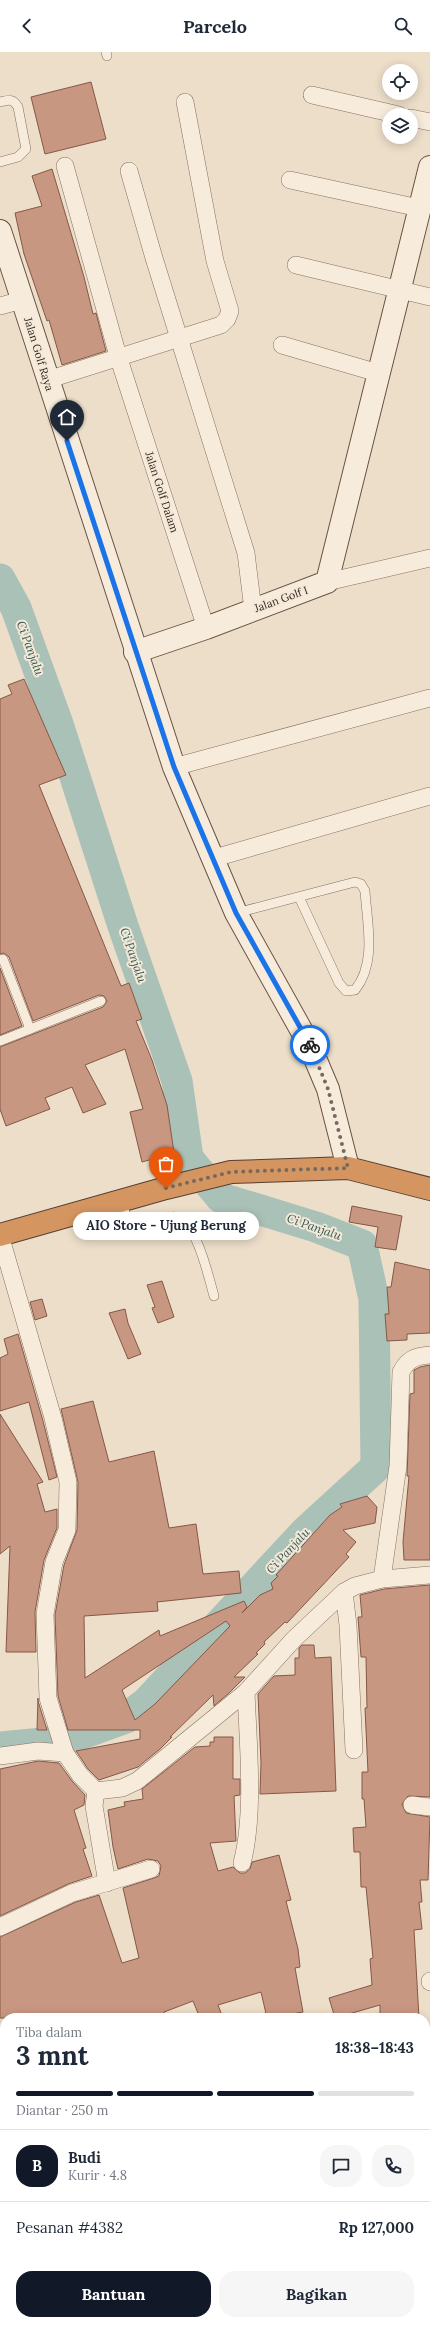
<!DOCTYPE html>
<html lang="id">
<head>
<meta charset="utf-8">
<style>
  body { margin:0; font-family:Lora,serif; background:#f6f6f7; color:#1f2937; height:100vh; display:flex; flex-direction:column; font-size:15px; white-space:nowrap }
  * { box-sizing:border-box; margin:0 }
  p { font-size:13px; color:#747a83 }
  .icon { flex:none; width:22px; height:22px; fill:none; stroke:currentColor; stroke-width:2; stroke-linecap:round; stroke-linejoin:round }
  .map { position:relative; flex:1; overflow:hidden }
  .drawer { position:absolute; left:0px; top:1961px; width:430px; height:312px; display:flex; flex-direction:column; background:#fff; border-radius:16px 16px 0 0; box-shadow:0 2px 10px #0003 }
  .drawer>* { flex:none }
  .controls { position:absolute; left:382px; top:12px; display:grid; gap:8px }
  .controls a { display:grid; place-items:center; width:36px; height:36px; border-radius:50%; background:#fff; box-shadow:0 2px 10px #0003; font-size:20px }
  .pin { position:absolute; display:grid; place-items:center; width:34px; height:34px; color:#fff; margin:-41px -17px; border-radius:50% 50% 50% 0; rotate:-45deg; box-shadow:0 0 4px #0007 }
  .pin .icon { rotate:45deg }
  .courier { position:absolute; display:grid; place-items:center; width:40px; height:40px; margin:-20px; border:3px solid #1a73e8; border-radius:50%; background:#fff; color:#222; box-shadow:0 1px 5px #0007 }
  .bubble { position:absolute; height:28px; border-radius:14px; background:#fff; box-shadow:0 2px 10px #0003; font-size:13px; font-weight:700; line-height:28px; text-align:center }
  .summary em { font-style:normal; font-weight:700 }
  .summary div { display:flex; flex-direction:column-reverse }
  .summary { display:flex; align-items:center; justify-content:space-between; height:68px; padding:0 16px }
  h1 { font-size:26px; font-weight:700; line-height:30px }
  .bar { display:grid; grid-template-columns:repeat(4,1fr); gap:6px 4px; align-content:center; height:48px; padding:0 16px }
  .bar i { height:5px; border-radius:3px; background:#e0e1e3 }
  .bar .selected { background:#111827 }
  .bar p { grid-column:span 4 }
  .line { display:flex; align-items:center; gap:10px; padding:0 16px; border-top:1px solid #e0e1e3 }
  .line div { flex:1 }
  .round { display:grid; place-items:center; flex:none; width:42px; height:42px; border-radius:16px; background:#f6f6f7 }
  .primary-button { display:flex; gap:8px; margin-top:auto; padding:8px 16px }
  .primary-button a { flex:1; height:46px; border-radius:16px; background:#111827; color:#fff; font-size:16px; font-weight:700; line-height:46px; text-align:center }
  .primary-button a+a { background:#f6f6f7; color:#1f2937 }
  header { display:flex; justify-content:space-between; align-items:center; height:52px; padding:0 16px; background:#fff; font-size:18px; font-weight:700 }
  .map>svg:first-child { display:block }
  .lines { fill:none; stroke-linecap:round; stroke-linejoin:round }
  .river { stroke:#aac1b7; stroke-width:31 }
  .building { fill:#c89782; stroke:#855846; fill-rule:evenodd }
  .lane-casing { stroke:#88705f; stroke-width:10 }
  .street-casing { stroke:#88705f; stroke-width:18 }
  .secondary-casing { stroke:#6a5242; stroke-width:24 }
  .highway-casing { stroke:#563f33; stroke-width:24 }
  .lane { stroke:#f7ecdc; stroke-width:9 }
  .street { stroke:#f7ecdc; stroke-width:17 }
  .secondary { stroke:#f7ecdc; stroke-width:22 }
  .highway { stroke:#d49561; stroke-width:22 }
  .done { stroke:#78695c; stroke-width:4; stroke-dasharray:0 7.2 }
  .route { stroke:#1a73e8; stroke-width:5 }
  .labels { text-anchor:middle; stroke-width:4; stroke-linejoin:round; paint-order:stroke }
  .street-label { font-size:11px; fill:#392a21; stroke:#f4e9d9 }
  .water-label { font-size:12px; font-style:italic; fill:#325851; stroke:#f4e9d9 }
</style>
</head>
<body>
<header><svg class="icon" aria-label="back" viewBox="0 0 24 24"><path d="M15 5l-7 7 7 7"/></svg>Parcelo<svg class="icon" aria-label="search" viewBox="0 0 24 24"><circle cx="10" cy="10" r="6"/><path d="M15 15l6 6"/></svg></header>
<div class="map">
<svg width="430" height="2273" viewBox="0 0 430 2273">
  <rect width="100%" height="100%" fill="#ecdec9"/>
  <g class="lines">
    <path class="river" d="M 0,527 L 16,556 L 58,672 L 123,874 L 177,1029 L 188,1106 L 221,1146 L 316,1175 L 362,1193 L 374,1247 L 376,1415 L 305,1480 L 146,1651 L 126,1666 L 63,1689 L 0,1695"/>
  </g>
  <g class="building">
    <path d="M 91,30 L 106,87 L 45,102 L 31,45 Z"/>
    <path d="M 52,117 L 84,225 L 93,262 L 96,261 L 106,299 L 62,313 L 49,268 L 47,269 L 24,202 L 15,161 L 42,154 L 32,124 Z"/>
    <path d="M 24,627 L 66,723 L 39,733 L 121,934 L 129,931 L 142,967 L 136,969 L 152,1008 L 167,1053 L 174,1101 L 142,1110 L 130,1060 L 143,1057 L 125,997 L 85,1013 L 106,1052 L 83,1061 L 72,1035 L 45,1046 L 50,1057 L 6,1074 L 0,1057 L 0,995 L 103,955 L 107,949 L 104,944 L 99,943 L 33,969 L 9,905 L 4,901 L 0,902 L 0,647 L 12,642 L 8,633 Z"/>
    <path d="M 0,916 L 22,974 L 0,983 Z"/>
    <path d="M 352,1154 L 402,1164 L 396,1198 L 375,1195 L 378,1175 L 349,1170 Z"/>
    <path d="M 395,1210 L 430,1218 L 430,1281 L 407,1282 L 407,1288 L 387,1289 L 385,1262 L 389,1262 L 387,1235 L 391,1235 Z"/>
    <path d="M 162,1229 L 174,1265 L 158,1271 L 152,1256 L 155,1255 L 147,1233 Z"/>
    <path d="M 42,1247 L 47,1264 L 35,1268 L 30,1250 Z"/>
    <path d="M 125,1257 L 128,1271 L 141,1302 L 128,1307 L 109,1261 Z"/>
    <path d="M 18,1282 L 43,1369 L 57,1425 L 49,1428 L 29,1350 L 0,1359 L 0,1306 L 8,1302 L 4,1287 Z"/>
    <path d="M 430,1313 L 430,1508 L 404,1508 L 403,1490 L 409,1424 L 407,1424 L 410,1342 L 414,1341 L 414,1318 L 420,1315 Z"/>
    <path d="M 93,1349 L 109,1410 L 154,1399 L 169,1476 L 196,1472 L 203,1522 L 239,1519 L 241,1541 L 157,1550 L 158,1559 L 84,1564 L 85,1626 L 159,1578 L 160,1584 L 244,1549 L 247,1555 L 242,1561 L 260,1543 L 273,1537 L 271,1531 L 278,1524 L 276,1523 L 330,1463 L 342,1455 L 340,1452 L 367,1444 L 377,1455 L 375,1471 L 343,1478 L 356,1490 L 346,1502 L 349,1505 L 287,1571 L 285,1570 L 264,1590 L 265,1592 L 256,1601 L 258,1602 L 234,1625 L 245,1625 L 229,1641 L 214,1654 L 213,1643 L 170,1685 L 172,1685 L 160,1697 L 138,1715 L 99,1728 L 88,1717 L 76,1699 L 140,1687 L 140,1678 L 68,1678 L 58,1644 L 55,1563 L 64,1513 L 77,1478 L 78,1430 L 61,1357 ZM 226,1569 L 230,1574 L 155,1652 L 135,1668 L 122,1638 Z"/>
    <path d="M 0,1362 L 43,1430 L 37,1432 L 45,1460 L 57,1457 L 57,1476 L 44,1508 L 35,1560 L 36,1600 L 6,1600 L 10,1494 L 0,1502 Z"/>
    <path d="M 430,1533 L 430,1745 L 408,1744 L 402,1752 L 406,1761 L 430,1765 L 428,1828 L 420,1828 L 422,1850 L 419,1850 L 422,1877 L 414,1878 L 419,1966 L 380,1966 L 380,1953 L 335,1966 L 329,1946 L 372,1933 L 370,1907 L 373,1906 L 366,1835 L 361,1835 L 360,1800 L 354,1800 L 353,1776 L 366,1775 L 364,1747 L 362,1747 L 362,1720 L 368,1720 L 365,1656 L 367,1656 L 366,1605 L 361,1605 L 358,1565 L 362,1565 L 360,1543 L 384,1537 Z"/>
    <path d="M 302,1593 L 314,1593 L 315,1606 L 331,1605 L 336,1739 L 260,1742 L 261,1711 L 258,1642 L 274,1624 L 295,1623 L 295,1606 L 299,1606 L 299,1596 Z"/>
    <path d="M 38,1646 L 38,1649 L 47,1678 L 37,1678 Z"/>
    <path d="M 214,1685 L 233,1685 L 233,1727 L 240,1727 L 240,1743 L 234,1744 L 236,1789 L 210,1791 L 218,1819 L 233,1815 L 240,1821 L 245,1821 L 250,1817 L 252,1810 L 279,1803 L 291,1848 L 286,1849 L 298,1897 L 300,1915 L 295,1916 L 303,1960 L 292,1962 L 293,1966 L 267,1966 L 261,1940 L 218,1953 L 223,1966 L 200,1966 L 193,1949 L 164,1960 L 166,1966 L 0,1966 L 0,1885 L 76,1850 L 99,1843 L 122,1911 L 139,1906 L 123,1836 L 154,1826 L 159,1824 L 161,1814 L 158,1809 L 148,1807 L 118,1817 L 113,1795 L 108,1758 L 125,1754 L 124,1750 L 143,1747 L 142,1737 L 195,1695 L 210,1694 L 210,1690 L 214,1690 Z"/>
    <path d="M 38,1709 L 59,1711 L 72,1729 L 85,1743 L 84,1753 L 74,1758 L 86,1796 L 83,1797 L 92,1824 L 68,1832 L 0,1864 L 0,1717 Z"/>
  </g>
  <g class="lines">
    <g class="lane-casing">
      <g id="lane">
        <path d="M 106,0 L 107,4"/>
        <path d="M 0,50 C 9,48 13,46 18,55 L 26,97 L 18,105 L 0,110"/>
        <path d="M 236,861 L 355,830 L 361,832 L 365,839 C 367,871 377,911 355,938 L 346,939 L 339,931 L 299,845"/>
        <path d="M 3,907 L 30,977"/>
        <path d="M 0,989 L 101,949"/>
        <path d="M 121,1149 L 129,1172 L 134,1174 C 143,1172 168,1163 176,1165 C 197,1170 209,1227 214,1244"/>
      </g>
    </g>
    <g class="street-casing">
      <g id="street">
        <path d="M 312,43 L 399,63"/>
        <path d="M 411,66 L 430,70"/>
        <path d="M 65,114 L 118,304 L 206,576"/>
        <path d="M 129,119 L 154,206 L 246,501 L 253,558"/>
        <path d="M 290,128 L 419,156"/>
        <path d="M 296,213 L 430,245"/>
        <path d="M 0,254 L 22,248"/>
        <path d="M 282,293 L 378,321"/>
        <path d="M 47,328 L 221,273 L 227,267 L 230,259 L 215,209 L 185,50"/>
        <path d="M 327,530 L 430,506"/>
        <path d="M 174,715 L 430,646"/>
        <path d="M 211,807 L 430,744"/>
        <path d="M 0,1183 L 53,1366 L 68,1430 L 67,1478 L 54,1510 L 45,1562 L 48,1646 L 65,1701 L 80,1723 L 96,1739 L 122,1736 L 137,1729 L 246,1640 L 294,1587 L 344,1540 L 355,1534 L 382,1527 L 430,1523"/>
        <path d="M 382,1527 L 398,1414 L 401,1320 C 408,1307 415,1304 430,1303"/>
        <path d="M 344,1540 L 348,1573 L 354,1698"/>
        <path d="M 0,1704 L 38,1699 L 65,1701"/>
        <path d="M 96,1739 L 94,1754 L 107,1831"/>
        <path d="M 412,1753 L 430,1755"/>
        <path d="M 242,1811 C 255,1762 248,1691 246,1640"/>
        <path d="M 0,1875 L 72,1841 L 151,1817"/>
        <path d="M 430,1929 L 430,1930"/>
        <path d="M 425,2003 L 430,2003"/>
        <path d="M 0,2071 L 5,2069"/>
        <path d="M 425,2226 L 430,2225"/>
        <path d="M 97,2268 L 99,2273"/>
        <path d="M 243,2268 L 250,2273"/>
        <path d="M 352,2268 L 356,2273"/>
        <path d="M 204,2273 L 215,2268"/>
      </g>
    </g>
    <g class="secondary-casing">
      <g id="secondary">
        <path d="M 0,179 L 174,715 L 236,861 L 309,992 L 328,1037 L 348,1116"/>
        <path d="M 135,600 L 206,576 L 327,530 L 430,115"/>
      </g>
    </g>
    <g class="highway-casing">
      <path id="highway" d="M 0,1183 L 166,1136 L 231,1120 L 348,1116 L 430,1137"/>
    </g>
    <use href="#lane" class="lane"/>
    <use href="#street" class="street"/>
    <use href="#secondary" class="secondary"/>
    <use href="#highway" class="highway"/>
  </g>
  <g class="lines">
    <path class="done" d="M 166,1136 L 231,1120 L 348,1116 L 328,1037 L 310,993"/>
    <path class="route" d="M 67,389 L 174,715 L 236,861 L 310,993"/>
  </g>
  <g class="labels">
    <g class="street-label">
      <text transform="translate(39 302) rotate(73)" y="4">Jalan Golf Raya</text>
      <text transform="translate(162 440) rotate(72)" y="4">Jalan Golf Dalam</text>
      <text transform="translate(281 547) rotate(-20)" y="4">Jalan Golf I</text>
    </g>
    <g class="water-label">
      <text transform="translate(30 596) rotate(70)" y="4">Ci Panjalu</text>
      <text transform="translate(133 903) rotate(71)" y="4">Ci Panjalu</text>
      <text transform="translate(314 1175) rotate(19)" y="4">Ci Panjalu</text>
      <text transform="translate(288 1499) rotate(-47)" y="4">Ci Panjalu</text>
    </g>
  </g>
</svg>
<div class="controls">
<a><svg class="icon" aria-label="locate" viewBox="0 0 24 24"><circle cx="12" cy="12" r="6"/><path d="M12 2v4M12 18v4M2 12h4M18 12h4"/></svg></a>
<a><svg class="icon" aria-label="layers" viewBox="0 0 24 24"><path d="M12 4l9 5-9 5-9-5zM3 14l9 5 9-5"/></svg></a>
</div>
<div class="pin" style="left:166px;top:1136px;background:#ea580c"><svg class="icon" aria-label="bag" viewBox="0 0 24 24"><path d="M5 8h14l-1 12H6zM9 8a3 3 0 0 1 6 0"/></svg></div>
<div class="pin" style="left:67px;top:389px;background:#1f2937"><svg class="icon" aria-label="home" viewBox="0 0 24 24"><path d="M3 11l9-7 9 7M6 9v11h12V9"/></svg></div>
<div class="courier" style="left:310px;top:993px"><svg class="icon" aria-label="bike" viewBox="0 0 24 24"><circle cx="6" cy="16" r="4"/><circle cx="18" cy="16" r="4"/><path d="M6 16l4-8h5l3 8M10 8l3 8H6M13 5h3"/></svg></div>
<div class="bubble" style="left:73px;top:1160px;width:186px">AIO Store - Ujung Berung</div>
<section class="drawer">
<div class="summary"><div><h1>3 mnt</h1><p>Tiba dalam</p></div><em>18:38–18:43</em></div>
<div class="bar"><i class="selected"></i><i class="selected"></i><i class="selected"></i><i></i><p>Diantar · 250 m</p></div>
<div class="line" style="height:72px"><b class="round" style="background:#111827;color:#fff">B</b><div><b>Budi</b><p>Kurir · 4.8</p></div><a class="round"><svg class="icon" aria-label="chat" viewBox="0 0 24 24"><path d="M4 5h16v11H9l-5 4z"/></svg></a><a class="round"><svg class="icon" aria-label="phone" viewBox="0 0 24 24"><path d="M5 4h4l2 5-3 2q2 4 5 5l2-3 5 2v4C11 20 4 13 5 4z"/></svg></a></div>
<div class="line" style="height:52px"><div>Pesanan #4382</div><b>Rp 127,000</b></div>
<div class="primary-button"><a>Bantuan</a><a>Bagikan</a></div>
</section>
</div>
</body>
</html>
